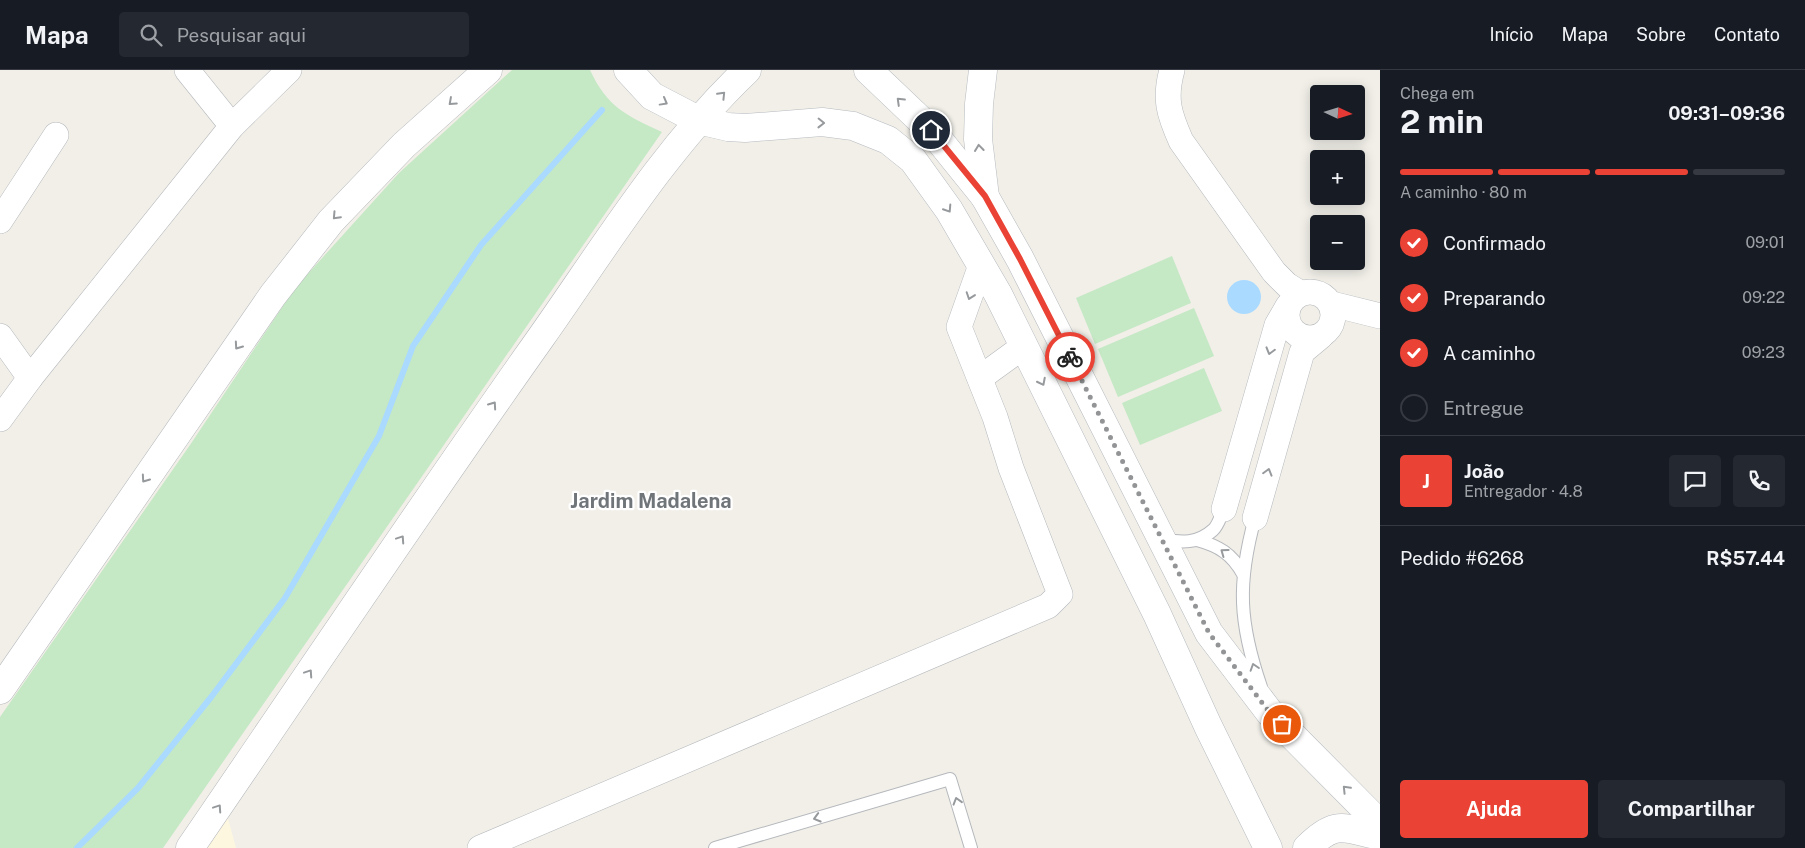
<!DOCTYPE html>
<html lang="pt">
<head>
<meta charset="utf-8">
<style>
  body { margin:0; font-family:"Public Sans",sans-serif; background:#242831; color:#f1f3f6; height:100vh; display:flex; flex-direction:column; font-size:19px; white-space:nowrap }
  * { box-sizing:border-box; margin:0 }
  p { font-size:16px; color:#9ea1a6 }
  .icon { flex:none; width:28px; height:28px; fill:none; stroke:currentColor; stroke-width:2; stroke-linecap:round; stroke-linejoin:round }
  .map { position:relative; flex:1; overflow:hidden }
  .sheet { display:flex; flex-direction:column; background:#171b24; width:425px }
  .sheet>* { flex:none }
  .needle { width:32px; rotate:94deg }
  .buttons { position:absolute; left:1310px; top:15px; display:grid; gap:10px }
  .buttons a { display:grid; place-items:center; width:55px; height:55px; border-radius:5px; background:#171b24; box-shadow:0 2px 12px #0003; font-size:25px }
  .pin { position:absolute; display:grid; place-items:center; width:42px; height:42px; color:#fff; margin:-21px; border:2px solid #fff; border-radius:50%; box-shadow:0 1px 5px #0007 }
  .courier { position:absolute; display:grid; place-items:center; width:50px; height:50px; margin:-25px; border:4px solid #ea4335; border-radius:50%; background:#fff; color:#222; box-shadow:0 1px 6px #0007 }
  .overview em { font-style:normal; font-weight:700 }
  .overview div { display:flex; flex-direction:column-reverse }
  .overview { display:flex; align-items:center; justify-content:space-between; height:85px; padding:0 20px }
  h1 { font-size:32px; font-weight:700; line-height:38px }
  .bar { display:grid; grid-template-columns:repeat(4,1fr); gap:8px 5px; align-content:center; height:60px; padding:0 20px }
  .bar i { height:6px; border-radius:4px; background:#363941 }
  .bar .on { background:#ea4335 }
  .bar p { grid-column:span 4 }
  .line { display:flex; align-items:center; gap:12px; padding:0 20px; border-top:1px solid #363941 }
  .line div { flex:1 }
  .round { display:grid; place-items:center; flex:none; width:52px; height:52px; border-radius:5px; background:#242831 }
  ol { padding:0 20px; list-style:none }
  li { display:flex; align-items:center; gap:15px; height:55px }
  li p { margin-inline-start:auto }
  li .icon { padding:5px; border-radius:50%; background:#ea4335; color:#fff; stroke-width:4 }
  li:last-child { color:#9ea1a6 }
  li i { width:28px; height:28px; border:2px solid #363941; border-radius:50% }
  .button { display:flex; gap:10px; margin-top:auto; padding:10px 20px }
  .button a { flex:1; height:58px; border-radius:5px; background:#ea4335; color:#fff; font-size:20px; font-weight:700; line-height:58px; text-align:center }
  .button a+a { background:#242831; color:#f1f3f6 }
  header { display:flex; align-items:center; gap:30px; box-sizing:border-box; height:70px; padding:0 25px; background:#171b24; border-bottom:1px solid #363941 }
  header strong { font-size:24px }
  nav { display:flex; gap:28px; margin-inline-start:auto; font-size:18px }
  .search { width:350px; height:45px; background:#242831; display:flex; align-items:center; gap:12px; box-sizing:border-box; padding:0 18px; border-radius:5px; color:#9ea1a6; font-size:19px }
  main { display:flex; flex:1; min-height:0 }
  .map>svg:first-child { display:block }
  .commercial { fill:#fef7e0 }
  .green { fill:#c5e8c5 }
  .water { fill:#aadaff }
  .lines { fill:none; stroke-linecap:round; stroke-linejoin:round }
  .stream { stroke:#aadaff; stroke-width:6 }
  .service-casing { stroke:#b5b8bc; stroke-width:14 }
  .minor-casing { stroke:#b5b8bc; stroke-width:26 }
  .tertiary-casing { stroke:#b5b8bc; stroke-width:29 }
  .secondary-casing { stroke:#b6babf; stroke-width:29 }
  .service { stroke:#fff; stroke-width:12 }
  .minor { stroke:#fff; stroke-width:25 }
  .tertiary { stroke:#fff; stroke-width:28 }
  .secondary { stroke:#fff; stroke-width:28 }
  .oneway { stroke:#979a9d }
  .done { stroke:#929495; stroke-width:5; stroke-dasharray:0 9 }
  .route { stroke:#ea4335; stroke-width:6 }
  .labels { text-anchor:middle; stroke-width:4.5; stroke-linejoin:round; paint-order:stroke }
  .quarter-label { font-size:20px; font-weight:bold; fill:#70757a; stroke:#fff }
</style>
</head>
<body>
<header>
<strong>Mapa</strong>
<div class="search"><svg class="icon" aria-label="search" viewBox="0 0 24 24"><circle cx="10" cy="10" r="6"/><path d="M15 15l6 6"/></svg>Pesquisar aqui</div>
<nav><a>Início</a><a>Mapa</a><a>Sobre</a><a>Contato</a></nav>
</header>
<main>
<div class="map">
<svg width="1380" height="778" viewBox="0 0 1380 778">
  <rect width="100%" height="100%" fill="#f1efe8"/>
  <path class="commercial" d="M 227,745 L 236,778 L 204,778 Z"/>
  <g class="green">
    <path d="M 512,0 L 590,0 C 607,37 627,46 662,62 L 163,778 L 0,778 L 0,647 L 190,375 L 295,218 L 399,103 Z"/>
    <path d="M 1172,186 L 1191,233 L 1095,274 L 1076,228 Z"/>
    <path d="M 1194,238 L 1214,286 L 1118,327 L 1098,279 Z"/>
    <path d="M 1204,298 L 1222,341 L 1140,375 L 1122,333 Z"/>
  </g>
  <circle class="water" cx="1244" cy="227" r="17"/>
  <g class="lines">
    <path class="stream" d="M 77,778 L 138,718 L 212,626 L 285,528 L 379,366 L 413,276 L 481,175 L 602,40"/>
    <g class="service-casing">
      <g id="service">
        <path d="M 1255,448 C 1237,513 1239,553 1261,617"/>
        <path d="M 1164,468 C 1180,474 1199,473 1213,460 C 1218,456 1221,445 1224,439"/>
        <path d="M 1197,470 C 1219,476 1232,484 1243,504"/>
        <path d="M 715,778 L 950,709 L 971,778"/>
      </g>
    </g>
    <g class="minor-casing">
      <g id="minor">
        <path d="M 187,0 L 232,56"/>
        <path d="M 1172,0 C 1164,29 1169,44 1181,71 L 1274,202 L 1287,215 L 1300,223"/>
        <path d="M 0,151 L 56,65"/>
        <circle cx="1310" cy="245" r="23"/>
        <path d="M 1332,234 L 1380,246"/>
        <path d="M 0,266 L 30,308"/>
        <path d="M 980,308 L 1024,276"/>
        <path d="M 0,349 L 30,308 L 232,56 L 289,0"/>
        <path d="M 1224,439 L 1277,255 L 1288,236"/>
        <path d="M 1255,448 L 1302,282 L 1320,267"/>
        <path d="M 480,778 L 1048,536 L 1060,524 L 1011,398 L 995,347 L 959,257 L 981,195"/>
      </g>
    </g>
    <g class="tertiary-casing">
      <g id="tertiary">
        <path d="M 0,620 L 273,225 L 331,151 L 404,75 L 488,0"/>
        <path d="M 190,778 C 307,607 422,435 542,266 C 606,175 666,77 747,0"/>
      </g>
    </g>
    <g class="secondary-casing">
      <g id="secondary">
        <path d="M 628,0 L 652,26 L 698,50 L 728,57 L 745,58 L 822,52 L 853,56 L 888,70 L 913,90 L 949,140 L 998,224 L 1157,544 L 1208,656 L 1268,778"/>
        <path d="M 868,0 L 931,60 L 985,127 L 1020,189 L 1209,563 L 1270,643 L 1380,754"/>
        <path d="M 983,0 L 979,34 L 978,69 L 985,127"/>
        <path d="M 1307,778 C 1336,749 1343,758 1380,766"/>
      </g>
    </g>
    <use href="#service" class="service"/>
    <use href="#minor" class="minor"/>
    <use href="#tertiary" class="tertiary"/>
    <use href="#secondary" class="secondary"/>
  </g>
  <defs><path id="oneway-chevron" d="M-2-3.5L2.5 0L-2 3.5" fill="none" stroke-width="1.6" stroke-linecap="round" stroke-linejoin="round" transform="scale(1.25)"/></defs>
  <g class="oneway">
    <use href="#oneway-chevron" transform="translate(722 25) rotate(-46)"/>
    <use href="#oneway-chevron" transform="translate(900 31) rotate(-136)"/>
    <use href="#oneway-chevron" transform="translate(452 32) rotate(138)"/>
    <use href="#oneway-chevron" transform="translate(664 32) rotate(29)"/>
    <use href="#oneway-chevron" transform="translate(821 53) rotate(1)"/>
    <use href="#oneway-chevron" transform="translate(979 78) rotate(-97)"/>
    <use href="#oneway-chevron" transform="translate(948 139) rotate(57)"/>
    <use href="#oneway-chevron" transform="translate(336 146) rotate(133)"/>
    <use href="#oneway-chevron" transform="translate(970 226) rotate(109)"/>
    <use href="#oneway-chevron" transform="translate(238 276) rotate(125)"/>
    <use href="#oneway-chevron" transform="translate(1270 281) rotate(106)"/>
    <use href="#oneway-chevron" transform="translate(1042 312) rotate(63)"/>
    <use href="#oneway-chevron" transform="translate(493 335) rotate(-55)"/>
    <use href="#oneway-chevron" transform="translate(1268 402) rotate(-74)"/>
    <use href="#oneway-chevron" transform="translate(145 409) rotate(125)"/>
    <use href="#oneway-chevron" transform="translate(401 469) rotate(-56)"/>
    <use href="#oneway-chevron" transform="translate(1224 482) rotate(-144)"/>
    <use href="#oneway-chevron" transform="translate(1254 597) rotate(-108)"/>
    <use href="#oneway-chevron" transform="translate(309 603) rotate(-56)"/>
    <use href="#oneway-chevron" transform="translate(1346 719) rotate(-134)"/>
    <use href="#oneway-chevron" transform="translate(957 731) rotate(-107)"/>
    <use href="#oneway-chevron" transform="translate(218 738) rotate(-56)"/>
    <use href="#oneway-chevron" transform="translate(817 748) rotate(164)"/>
  </g>
  <g class="lines">
    <path class="done" d="M 1070,287 L 1209,563 L 1270,643 L 1282,654"/>
    <path class="route" d="M 931,60 L 985,126 L 1020,189 L 1070,287"/>
  </g>
  <g class="labels">
    <g class="quarter-label">
      <text x="651" y="438">Jardim Madalena</text>
    </g>
  </g>
</svg>
<div class="buttons">
<a><svg class="needle" viewBox="-14 -14 28 28"><path d="M0-13l5 13h-10z" fill="#e53935"/><path d="M0 13l5-13h-10z" fill="#9ea1a6"/></svg></a>
<a>+</a>
<a>−</a>
</div>
<div class="pin" style="left:1282px;top:654px;background:#ea580c"><svg class="icon" aria-label="bag" viewBox="0 0 24 24"><path d="M5 8h14l-1 12H6zM9 8a3 3 0 0 1 6 0"/></svg></div>
<div class="pin" style="left:931px;top:60px;background:#1f2937"><svg class="icon" aria-label="home" viewBox="0 0 24 24"><path d="M3 11l9-7 9 7M6 9v11h12V9"/></svg></div>
<div class="courier" style="left:1070px;top:287px"><svg class="icon" aria-label="bike" viewBox="0 0 24 24"><circle cx="6" cy="16" r="4"/><circle cx="18" cy="16" r="4"/><path d="M6 16l4-8h5l3 8M10 8l3 8H6M13 5h3"/></svg></div>
</div>
<section class="sheet">
<div class="overview"><div><h1>2 min</h1><p>Chega em</p></div><em>09:31–09:36</em></div>
<div class="bar"><i class="on"></i><i class="on"></i><i class="on"></i><i></i><p>A caminho · 80 m</p></div>
<ol>
<li><svg class="icon" aria-label="check" viewBox="0 0 24 24"><path d="M5 12l5 5 9-10"/></svg>Confirmado<p>09:01</p></li>
<li><svg class="icon" aria-label="check" viewBox="0 0 24 24"><path d="M5 12l5 5 9-10"/></svg>Preparando<p>09:22</p></li>
<li><svg class="icon" aria-label="check" viewBox="0 0 24 24"><path d="M5 12l5 5 9-10"/></svg>A caminho<p>09:23</p></li>
<li><i></i>Entregue</li>
</ol>
<div class="line" style="height:90px"><b class="round" style="background:#ea4335;color:#fff">J</b><div><b>João</b><p>Entregador · 4.8</p></div><a class="round"><svg class="icon" aria-label="chat" viewBox="0 0 24 24"><path d="M4 5h16v11H9l-5 4z"/></svg></a><a class="round"><svg class="icon" aria-label="phone" viewBox="0 0 24 24"><path d="M5 4h4l2 5-3 2q2 4 5 5l2-3 5 2v4C11 20 4 13 5 4z"/></svg></a></div>
<div class="line" style="height:65px"><div>Pedido #6268</div><b>R$57.44</b></div>
<div class="button"><a>Ajuda</a><a>Compartilhar</a></div>
</section>
</main>
</body>
</html>
